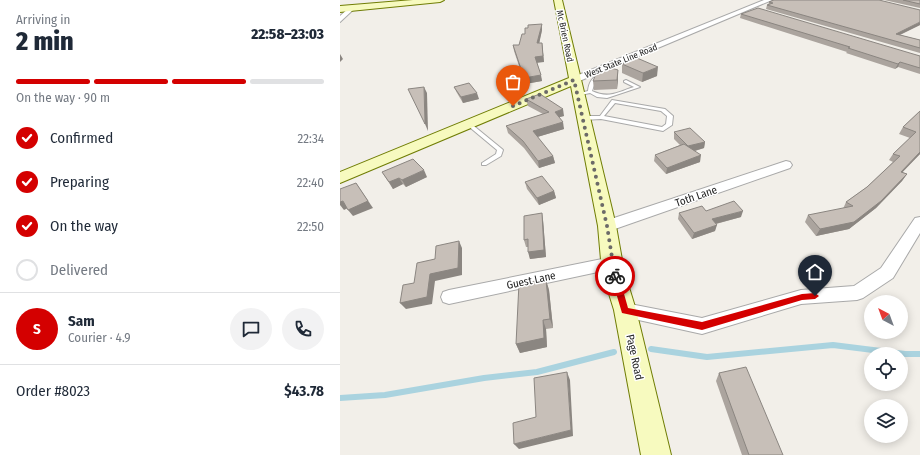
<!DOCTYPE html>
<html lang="en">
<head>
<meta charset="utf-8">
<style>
  body { margin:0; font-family:"Fira Sans Condensed",sans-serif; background:#f2f2f3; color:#1f2937; height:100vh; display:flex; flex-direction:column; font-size:15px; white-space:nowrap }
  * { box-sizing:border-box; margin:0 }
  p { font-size:13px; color:#747a83 }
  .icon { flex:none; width:22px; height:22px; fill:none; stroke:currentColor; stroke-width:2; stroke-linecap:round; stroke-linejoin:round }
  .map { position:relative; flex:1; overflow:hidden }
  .details { display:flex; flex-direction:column; background:#fff; width:340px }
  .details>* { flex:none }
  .needle { width:26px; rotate:319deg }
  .fabs { position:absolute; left:524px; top:295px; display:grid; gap:8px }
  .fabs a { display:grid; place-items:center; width:44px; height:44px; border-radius:50%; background:#fff; box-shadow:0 2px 10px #0003; font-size:20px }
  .pin { position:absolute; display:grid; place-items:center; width:34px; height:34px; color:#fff; margin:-41px -17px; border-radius:50% 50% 50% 0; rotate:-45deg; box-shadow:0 0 4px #0007 }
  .pin .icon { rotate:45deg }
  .courier { position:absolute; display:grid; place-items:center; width:40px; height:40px; margin:-20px; border:3px solid #d40000; border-radius:50%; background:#fff; color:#222; box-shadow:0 1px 5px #0007 }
  .head em { font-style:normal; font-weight:800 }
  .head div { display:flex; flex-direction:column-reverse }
  .head { display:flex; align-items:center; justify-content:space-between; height:68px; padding:0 16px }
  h1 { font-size:26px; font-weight:800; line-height:30px }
  .bar { display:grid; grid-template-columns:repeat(4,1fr); gap:6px 4px; align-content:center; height:48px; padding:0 16px }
  .bar i { height:5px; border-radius:3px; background:#e0e1e3 }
  .bar .active { background:#d40000 }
  .bar p { grid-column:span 4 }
  .line { display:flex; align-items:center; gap:10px; padding:0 16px; border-top:1px solid #e0e1e3 }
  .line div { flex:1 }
  .round { display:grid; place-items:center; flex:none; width:42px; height:42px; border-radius:21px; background:#f2f2f3 }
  ol { padding:0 16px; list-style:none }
  li { display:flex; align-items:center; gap:12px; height:44px }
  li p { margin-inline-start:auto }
  li .icon { padding:4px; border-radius:50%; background:#d40000; color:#fff; stroke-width:4 }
  li:last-child { color:#747a83 }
  li i { width:22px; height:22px; border:2px solid #e0e1e3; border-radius:50% }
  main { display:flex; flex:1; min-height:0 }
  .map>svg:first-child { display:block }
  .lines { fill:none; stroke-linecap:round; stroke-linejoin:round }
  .stream { stroke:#aad3df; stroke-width:6 }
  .lane-casing { stroke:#a9a9a9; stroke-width:2 }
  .street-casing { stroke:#a9a9a9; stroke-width:2 }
  .secondary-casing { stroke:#707d05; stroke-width:2 }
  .lane { fill:#fff; fill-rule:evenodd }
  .street { fill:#fff; fill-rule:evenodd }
  .secondary { fill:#f7fabf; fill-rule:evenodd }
  .wall { fill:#aba49e }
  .shaded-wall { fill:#8b8681 }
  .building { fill:#c7bfb8; stroke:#8b8681 }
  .route { fill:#d40000 }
  .done { stroke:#6b6a68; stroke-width:4; stroke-dasharray:0 7.2 }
  .labels { text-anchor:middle; stroke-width:3; stroke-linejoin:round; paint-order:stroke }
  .far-street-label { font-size:9px; fill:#222; stroke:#fff }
  .street-label { font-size:11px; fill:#222; stroke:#fff }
</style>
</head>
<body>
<main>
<section class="details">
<div class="head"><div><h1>2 min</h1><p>Arriving in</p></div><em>22:58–23:03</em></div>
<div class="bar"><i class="active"></i><i class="active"></i><i class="active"></i><i></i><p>On the way · 90 m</p></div>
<ol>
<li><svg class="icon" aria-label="check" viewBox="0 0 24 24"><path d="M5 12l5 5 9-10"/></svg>Confirmed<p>22:34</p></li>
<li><svg class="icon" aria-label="check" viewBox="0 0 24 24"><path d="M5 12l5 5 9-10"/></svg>Preparing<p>22:40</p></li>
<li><svg class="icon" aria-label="check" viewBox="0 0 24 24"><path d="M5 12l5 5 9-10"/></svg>On the way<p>22:50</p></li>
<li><i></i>Delivered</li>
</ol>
<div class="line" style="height:72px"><b class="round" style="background:#d40000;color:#fff">S</b><div><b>Sam</b><p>Courier · 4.9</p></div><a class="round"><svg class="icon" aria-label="chat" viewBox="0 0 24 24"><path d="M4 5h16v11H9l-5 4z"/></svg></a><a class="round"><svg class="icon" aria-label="phone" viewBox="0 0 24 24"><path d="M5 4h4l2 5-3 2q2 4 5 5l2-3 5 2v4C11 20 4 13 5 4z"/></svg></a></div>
<div class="line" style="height:52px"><div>Order #8023</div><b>$43.78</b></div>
</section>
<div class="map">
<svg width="580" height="455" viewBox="0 0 580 455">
  <rect width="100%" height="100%" fill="#f2efe9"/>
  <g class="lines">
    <g class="stream">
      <path d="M 311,349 L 367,357 L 493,345 L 565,354 L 580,354"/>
      <path d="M 0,398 L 45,395 L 144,378 L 197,372 L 274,352"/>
    </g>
    <g class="lane-casing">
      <g id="lane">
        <path d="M 261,74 L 263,75 L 255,82 L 252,91 C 269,99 278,92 294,87 L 284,82 L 284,81 L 286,80 L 300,87 L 267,98 L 257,97 L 250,93 L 236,96 L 236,94 L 248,91 C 249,82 252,77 261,74 Z"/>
        <path d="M 272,100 L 325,109 L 333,116 L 332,125 L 323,131 L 261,119 L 243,120 L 240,118 L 243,116 L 260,116 ZM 275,103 L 321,111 L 327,116 L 326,124 L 322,127 L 264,116 Z"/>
        <path d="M 129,122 L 162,149 L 163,150 L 161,156 L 146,165 L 142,165 L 142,163 L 156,154 L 157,150 L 127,125 L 126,124 Z"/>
      </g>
    </g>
    <g class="street-casing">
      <g id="street">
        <path d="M 424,0 L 432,0 L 237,82 L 234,83 L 230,80 L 231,78 Z"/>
        <path d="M 10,7 L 15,8 L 0,22 L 0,16 Z"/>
        <path d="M 446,161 L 450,162 L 452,165 L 450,168 L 272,230 L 267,231 L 262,230 L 260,226 L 262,222 Z"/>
        <path d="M 580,217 L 580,233 L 553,278 L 523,298 L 517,300 L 461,304 L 362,334 L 285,317 L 279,315 L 277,310 L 279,305 L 285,303 L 362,318 L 461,290 L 514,286 L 541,268 L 575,218 Z"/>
        <path d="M 272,257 L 277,259 L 280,263 L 277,267 L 272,269 L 109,304 L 103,302 L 101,297 L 103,292 L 109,290 Z"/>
      </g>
    </g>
    <g class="secondary-casing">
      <g id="secondary">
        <path d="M 73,0 L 104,0 L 100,2 L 0,12 L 0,6 Z"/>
        <path d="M 214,0 L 222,0 L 276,226 L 284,271 L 296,310 L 331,455 L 301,455 L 274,310 L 262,271 L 258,226 L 231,86 L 0,183 L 0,172 L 229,78 Z"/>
      </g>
    </g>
    <use href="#lane" class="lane"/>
    <use href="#street" class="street"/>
    <use href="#secondary" class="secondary"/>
  </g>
  <g class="wall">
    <path d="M 544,0 L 580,0 L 580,8 Z"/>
    <path d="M 429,2 L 580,25 L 560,35 L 580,40 L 580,53 L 426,9 L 427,5 L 428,5 Z"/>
    <path d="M 401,14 L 580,56 L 580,74 L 558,67 L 555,69 L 506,53 L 507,52 L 400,18 Z"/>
    <path d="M 202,30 L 199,43 L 202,43 L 204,62 L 197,62 L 202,81 L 185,84 L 174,51 L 173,45 L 179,45 Z"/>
    <path d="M 282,64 L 317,76 L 302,82 L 282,73 Z"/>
    <path d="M 278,70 L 278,79 L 277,89 L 254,90 L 253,81 Z"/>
    <path d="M 114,87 L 139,99 L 123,103 L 117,93 Z"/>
    <path d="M 186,99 L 224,116 L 219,117 L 224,129 L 197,137 L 213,156 L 215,163 L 199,168 L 184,148 L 168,133 L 166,126 L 203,114 L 188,106 Z"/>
    <path d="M 580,111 L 580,154 L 562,172 L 567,174 L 562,181 L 536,208 L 509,229 L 476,236 L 465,222 L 468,215 L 503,209 L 506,202 L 527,187 L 553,162 L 549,160 L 553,154 L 570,138 L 559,134 L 563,127 Z"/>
    <path d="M 334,132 L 365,142 L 364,148 L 355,151 L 360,162 L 326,174 L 314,161 L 315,155 L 340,145 L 334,139 Z"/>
    <path d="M 42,172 L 87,177 L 66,187 L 63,184 L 53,189 Z"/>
    <path d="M 185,182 L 214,191 L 216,198 L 199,205 L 187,189 Z"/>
    <path d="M 366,211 L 401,217 L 376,224 L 375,231 L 352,239 L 338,219 L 339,213 Z"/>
    <path d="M 203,220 L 206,257 L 190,259 L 188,247 L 186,247 L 184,240 Z"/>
    <path d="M 206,280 L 209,290 L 213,328 L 206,329 L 207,347 L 180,353 L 176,344 Z"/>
    <path d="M 379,373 L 443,455 L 402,455 L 376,381 Z"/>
  </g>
  <g class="shaded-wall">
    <path d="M 580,22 L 580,25 L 553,38 L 556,34 Z"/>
    <path d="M 202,24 L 202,30 L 198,49 L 197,43 Z"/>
    <path d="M 202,43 L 204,62 L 196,63 L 195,57 Z"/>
    <path d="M 0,54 L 3,59 L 0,62 Z"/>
    <path d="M 560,62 L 558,67 L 555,69 L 558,64 Z"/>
    <path d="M 318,67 L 317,76 L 302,82 L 303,73 Z"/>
    <path d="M 278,70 L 278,79 L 277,89 L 277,80 Z"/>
    <path d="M 201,75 L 202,81 L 185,84 L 184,78 Z"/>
    <path d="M 84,87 L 87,93 L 88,131 L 85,124 Z"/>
    <path d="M 137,93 L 139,99 L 123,103 L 121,97 Z"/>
    <path d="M 223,109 L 224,116 L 216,118 L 215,112 Z"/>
    <path d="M 223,122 L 224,129 L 194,138 L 193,131 Z"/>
    <path d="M 365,142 L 364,148 L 347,153 L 348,146 Z"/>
    <path d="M 580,152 L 580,154 L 556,179 L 561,172 Z"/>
    <path d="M 361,155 L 360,162 L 326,174 L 327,168 Z"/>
    <path d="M 213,156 L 215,163 L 199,168 L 198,161 Z"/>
    <path d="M 84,170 L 87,177 L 66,187 L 62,180 Z"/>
    <path d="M 567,174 L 562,181 L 536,208 L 509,229 L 476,236 L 480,229 Z"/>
    <path d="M 59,178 L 63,184 L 53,189 L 49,182 Z"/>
    <path d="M 16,183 L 33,208 L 13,216 L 8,210 Z"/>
    <path d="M 214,191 L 216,198 L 199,205 L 197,198 Z"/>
    <path d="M 3,201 L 8,208 L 4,210 L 0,205 L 0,202 Z"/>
    <path d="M 403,211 L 401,217 L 371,225 L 372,219 Z"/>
    <path d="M 202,213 L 203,220 L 206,257 L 190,259 L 188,252 Z"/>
    <path d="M 377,225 L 375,231 L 352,239 L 354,233 Z"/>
    <path d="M 119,241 L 122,248 L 122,275 L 95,281 L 92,304 L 66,309 L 60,303 L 90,274 Z"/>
    <path d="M 206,280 L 209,290 L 213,328 L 210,319 Z"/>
    <path d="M 203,320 L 206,329 L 207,347 L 180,353 L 176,344 Z"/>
    <path d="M 227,372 L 230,380 L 233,436 L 179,449 L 174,444 L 231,430 Z"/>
  </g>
  <g class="building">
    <path d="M 434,0 L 539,0 L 580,10 L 580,22 L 556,34 L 580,40 L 580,48 L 427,5 L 433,3 L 429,2 Z"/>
    <path d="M 563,0 L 580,0 L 580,4 Z"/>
    <path d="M 418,8 L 580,56 L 580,68 L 560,62 L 558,64 L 508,48 L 510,47 L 401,14 Z"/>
    <path d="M 202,24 L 197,43 L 202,43 L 203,56 L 195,57 L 201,75 L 184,78 L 173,45 L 179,45 L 182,34 L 185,34 L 185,28 L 188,28 L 188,25 Z"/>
    <path d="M 297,58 L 318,67 L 303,73 L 282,64 Z"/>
    <path d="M 271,68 L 278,70 L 277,80 L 253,81 L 256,74 Z"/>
    <path d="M 129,83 L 137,93 L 121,97 L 114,87 Z"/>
    <path d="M 84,87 L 85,124 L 68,89 Z"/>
    <path d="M 200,94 L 223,109 L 215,112 L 223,122 L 193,131 L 213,156 L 198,161 L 183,141 L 166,126 L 209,112 L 186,99 Z"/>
    <path d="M 580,111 L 580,152 L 561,172 L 567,174 L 541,201 L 514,222 L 480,229 L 468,215 L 513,206 L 506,202 L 527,187 L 560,156 L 553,154 L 576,132 L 563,127 Z"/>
    <path d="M 350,128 L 365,142 L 348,146 L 334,132 Z"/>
    <path d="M 344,144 L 361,155 L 327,168 L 315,155 Z"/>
    <path d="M 73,159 L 84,170 L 62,180 L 59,178 L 49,182 L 42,172 Z"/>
    <path d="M 202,176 L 214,191 L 197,198 L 185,182 Z"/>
    <path d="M 16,183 L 28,201 L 8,210 L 3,201 L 0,202 L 0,189 Z"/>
    <path d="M 394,201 L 403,211 L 372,219 L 377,225 L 354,233 L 339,213 L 362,206 L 366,211 Z"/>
    <path d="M 202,213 L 204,250 L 188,252 L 188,239 L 184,240 L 184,216 Z"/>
    <path d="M 119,241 L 118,268 L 90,274 L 87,297 L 60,303 L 63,285 L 74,283 L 77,263 L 95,259 L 96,246 Z"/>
    <path d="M 206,280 L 210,319 L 203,320 L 204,338 L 176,344 L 179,283 Z"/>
    <path d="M 406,367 L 443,455 L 409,455 L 379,373 Z"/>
    <path d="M 227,372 L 231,430 L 174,444 L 173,423 L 196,417 L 194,378 Z"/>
  </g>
  <path class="route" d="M 275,273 L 279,276 L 288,308 L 362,322 L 462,294 L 475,293 L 479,296 L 475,299 L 462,300 L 362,330 L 282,313 L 271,276 Z"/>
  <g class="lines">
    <path class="done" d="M 173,106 L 234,80 L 267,226 L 275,276"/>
  </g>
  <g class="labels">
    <g class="far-street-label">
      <text transform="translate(225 36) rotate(78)" y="3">Mc Brien Road</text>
      <text transform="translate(281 61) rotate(-22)" y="3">West State Line Road</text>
    </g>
    <g class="street-label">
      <text transform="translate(356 196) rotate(-19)" y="4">Toth Lane</text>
      <text transform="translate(191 280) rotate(-12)" y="4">Guest Lane</text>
      <text transform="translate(295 357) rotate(78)" y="4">Page Road</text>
    </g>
  </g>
</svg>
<div class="fabs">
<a><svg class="needle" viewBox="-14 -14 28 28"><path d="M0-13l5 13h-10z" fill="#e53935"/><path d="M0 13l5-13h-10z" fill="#747a83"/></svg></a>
<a><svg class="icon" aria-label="locate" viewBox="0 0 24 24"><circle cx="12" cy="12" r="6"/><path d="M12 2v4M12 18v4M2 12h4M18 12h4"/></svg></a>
<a><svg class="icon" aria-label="layers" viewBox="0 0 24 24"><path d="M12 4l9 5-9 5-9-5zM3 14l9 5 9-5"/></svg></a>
</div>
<div class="pin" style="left:173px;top:106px;background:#ea580c"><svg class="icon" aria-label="bag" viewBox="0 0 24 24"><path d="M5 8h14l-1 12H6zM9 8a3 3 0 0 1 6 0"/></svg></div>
<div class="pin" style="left:475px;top:296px;background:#1f2937"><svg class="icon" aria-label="home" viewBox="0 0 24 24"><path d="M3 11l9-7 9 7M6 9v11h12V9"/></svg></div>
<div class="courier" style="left:275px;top:276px"><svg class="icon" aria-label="bike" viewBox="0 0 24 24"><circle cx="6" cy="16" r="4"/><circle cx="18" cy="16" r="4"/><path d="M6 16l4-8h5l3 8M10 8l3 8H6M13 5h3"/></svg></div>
</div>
</main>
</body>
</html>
